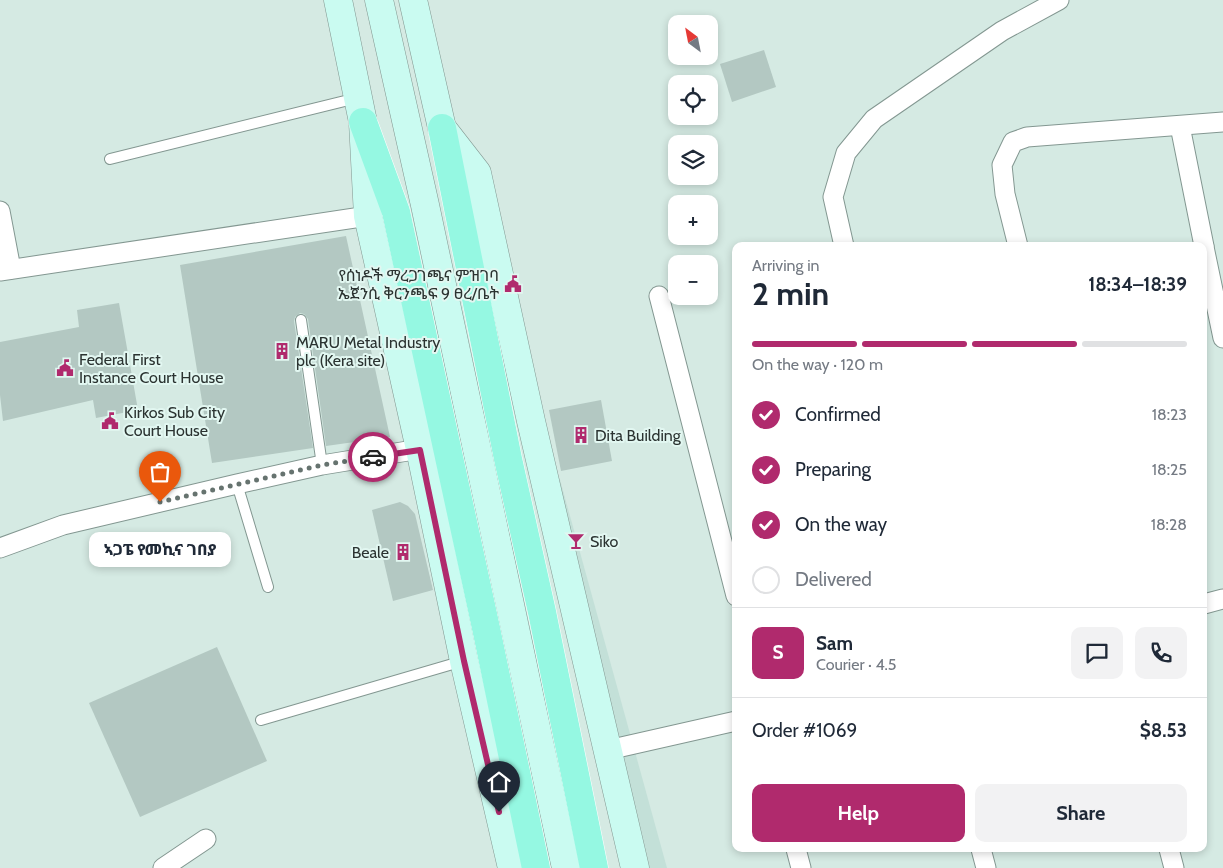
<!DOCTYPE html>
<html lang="en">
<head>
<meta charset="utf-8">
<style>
  body { margin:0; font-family:Cabin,"Noto Sans Ethiopic",sans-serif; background:#f2f2f3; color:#1f2937; height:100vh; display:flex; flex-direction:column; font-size:19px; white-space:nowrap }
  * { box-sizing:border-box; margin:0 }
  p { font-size:16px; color:#747a83 }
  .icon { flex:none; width:28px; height:28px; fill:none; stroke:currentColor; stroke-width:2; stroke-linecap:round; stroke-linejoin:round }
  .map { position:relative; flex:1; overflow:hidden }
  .side { position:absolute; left:732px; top:242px; width:475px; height:610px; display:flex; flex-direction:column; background:#fff; border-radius:10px; box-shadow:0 2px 8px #0003 }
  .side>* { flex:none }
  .needle { width:32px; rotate:328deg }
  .buttons { position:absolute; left:668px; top:15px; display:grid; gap:10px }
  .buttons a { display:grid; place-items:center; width:50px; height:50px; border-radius:10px; background:#fff; box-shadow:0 2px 8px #0003; font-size:25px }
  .pin { position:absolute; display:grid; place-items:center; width:42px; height:42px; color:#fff; margin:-51px -21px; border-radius:50% 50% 50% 0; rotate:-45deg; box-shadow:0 0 5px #0007 }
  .pin .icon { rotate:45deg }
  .courier { position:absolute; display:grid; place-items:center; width:50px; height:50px; margin:-25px; border:4px solid #b02a6d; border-radius:50%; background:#fff; color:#222; box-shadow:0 1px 6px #0007 }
  .bubble { position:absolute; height:35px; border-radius:10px; background:#fff; box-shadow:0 2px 8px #0003; font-size:16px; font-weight:800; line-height:35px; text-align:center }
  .overview em { font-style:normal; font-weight:800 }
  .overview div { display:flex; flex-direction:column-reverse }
  .overview { display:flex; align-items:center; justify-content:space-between; height:85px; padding:0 20px }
  h1 { font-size:32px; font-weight:800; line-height:38px }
  .bar { display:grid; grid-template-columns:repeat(4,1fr); gap:8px 5px; align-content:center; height:60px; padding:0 20px }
  .bar i { height:6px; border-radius:4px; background:#e0e1e3 }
  .bar .on { background:#b02a6d }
  .bar p { grid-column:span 4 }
  .line { display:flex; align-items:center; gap:12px; padding:0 20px; border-top:1px solid #e0e1e3 }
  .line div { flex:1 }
  .round { display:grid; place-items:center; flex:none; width:52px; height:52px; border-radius:10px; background:#f2f2f3 }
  ol { padding:0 20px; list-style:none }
  li { display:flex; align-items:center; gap:15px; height:55px }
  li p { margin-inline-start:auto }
  li .icon { padding:5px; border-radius:50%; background:#b02a6d; color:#fff; stroke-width:4 }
  li:last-child { color:#747a83 }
  li i { width:28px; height:28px; border:2px solid #e0e1e3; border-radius:50% }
  .button { display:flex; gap:10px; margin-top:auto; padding:10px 20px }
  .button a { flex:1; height:58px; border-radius:10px; background:#b02a6d; color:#fff; font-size:20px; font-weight:800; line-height:58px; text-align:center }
  .button a+a { background:#f2f2f3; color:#1f2937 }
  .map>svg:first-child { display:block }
  .built { fill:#c3e0d8 }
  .building { fill:#b3c8c2 }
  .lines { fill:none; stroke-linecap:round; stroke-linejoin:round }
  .lane-casing { stroke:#839791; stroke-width:12 }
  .street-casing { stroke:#839791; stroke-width:21 }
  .secondary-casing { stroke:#839791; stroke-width:29 }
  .primary-casing { stroke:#fff; stroke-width:29 }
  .lane { stroke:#fff; stroke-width:10 }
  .street { stroke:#fff; stroke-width:19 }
  .secondary { stroke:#cafbf1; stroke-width:28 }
  .primary { stroke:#95f8e2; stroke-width:28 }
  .done { stroke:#66736f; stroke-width:5; stroke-dasharray:0 9 }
  .route { stroke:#b02a6d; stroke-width:6 }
  .labels { text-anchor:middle; stroke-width:4; stroke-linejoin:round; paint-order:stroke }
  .poi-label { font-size:16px; fill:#2b3331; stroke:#e2f7f1; text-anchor:start }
</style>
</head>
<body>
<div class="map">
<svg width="1223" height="868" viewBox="0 0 1223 868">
  <rect width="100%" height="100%" fill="#d5eae3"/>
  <path class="built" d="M 559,476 L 667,868 L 625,868 Z"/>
  <g class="building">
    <path d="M 764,50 L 776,87 L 732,102 L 720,64 Z"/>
    <path d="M 346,236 L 390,437 L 326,446 L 308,319 L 304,314 L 300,313 L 295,317 L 294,321 L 313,448 L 212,463 L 180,265 Z"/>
    <path d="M 119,303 L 138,410 L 96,418 L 93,400 L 3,421 L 0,395 L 0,342 L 79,327 L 77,310 Z"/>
    <path d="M 601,400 L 612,461 L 561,471 L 549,410 Z"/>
    <path d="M 400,502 L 408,506 L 415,514 L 433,590 L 393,601 L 372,510 Z"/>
    <path d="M 217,647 L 267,761 L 140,817 L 89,703 Z"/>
  </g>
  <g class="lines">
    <g class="lane-casing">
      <g id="lane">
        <path d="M 110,159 L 357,98"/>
        <path d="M 301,320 L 322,465"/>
        <path d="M 237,484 L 268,587"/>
        <path d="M 261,720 L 463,661"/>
      </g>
    </g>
    <g class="street-casing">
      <g id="street">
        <path d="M 1180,126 L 1204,246"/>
        <path d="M 0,211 L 11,269"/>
        <path d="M 844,246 L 833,197 L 846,153 L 874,119 L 1002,31 L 1059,0"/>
        <path d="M 1018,246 L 1005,194 L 1002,165 L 1013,142 L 1027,137 L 1223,122"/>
        <path d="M 1204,247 L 1223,338"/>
        <path d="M 0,271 L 368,216"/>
        <path d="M 659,296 L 736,596"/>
        <path d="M 0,548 L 63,525 L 237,484 L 322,465 L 420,449"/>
        <path d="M 1204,604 L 1223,599"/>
        <path d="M 608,750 L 736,721"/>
        <path d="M 796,849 L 801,868"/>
        <path d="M 981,849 L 986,868"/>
        <path d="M 1169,849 L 1174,868"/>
        <path d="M 163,868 L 206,839"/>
      </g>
    </g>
    <g class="secondary-casing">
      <g id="secondary">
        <path d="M 338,0 L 363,122 L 368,216 L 420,449 L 464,661 L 512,868"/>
        <path d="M 379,0 L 425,205 L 566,868"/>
        <path d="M 413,0 L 442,128 L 477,173 L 531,421 L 635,868"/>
      </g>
    </g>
    <g class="primary-casing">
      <g id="primary">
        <path d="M 363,122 L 396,212 L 486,628 L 536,868"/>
        <path d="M 442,128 L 508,459 L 542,612 L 594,868"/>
      </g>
    </g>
    <use href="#lane" class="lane"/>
    <use href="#street" class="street"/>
    <use href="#secondary" class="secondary"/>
    <use href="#primary" class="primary"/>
  </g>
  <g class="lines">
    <path class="done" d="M 160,502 L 322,465 L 373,457"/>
    <path class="route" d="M 373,457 L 420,450 L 464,661 L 499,812"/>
  </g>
  <defs>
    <g id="civic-bare" transform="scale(1.35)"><path d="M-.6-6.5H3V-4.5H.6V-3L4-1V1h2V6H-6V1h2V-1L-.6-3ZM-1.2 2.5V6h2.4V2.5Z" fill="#b02a6d" stroke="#e2f7f1" stroke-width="2.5" paint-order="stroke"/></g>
    <g id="building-bare" transform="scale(1.35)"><path d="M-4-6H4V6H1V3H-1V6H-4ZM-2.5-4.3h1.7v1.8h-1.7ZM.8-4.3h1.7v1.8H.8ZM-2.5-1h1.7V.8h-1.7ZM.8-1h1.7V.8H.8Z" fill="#b02a6d" stroke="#e2f7f1" stroke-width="2.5" paint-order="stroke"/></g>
    <g id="bar-bare" transform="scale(1.35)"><path d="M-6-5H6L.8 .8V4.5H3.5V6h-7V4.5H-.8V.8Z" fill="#b02a6d" stroke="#e2f7f1" stroke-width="2.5" paint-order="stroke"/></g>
  </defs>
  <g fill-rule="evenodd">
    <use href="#civic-bare" x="513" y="284"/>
    <use href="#building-bare" x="282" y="351"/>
    <use href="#civic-bare" x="65" y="368"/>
    <use href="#civic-bare" x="110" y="421"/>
    <use href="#building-bare" x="581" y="435"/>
    <use href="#bar-bare" x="576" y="541"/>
    <use href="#building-bare" x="403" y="552"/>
  </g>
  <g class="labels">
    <g class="poi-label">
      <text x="499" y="281" text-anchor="end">የሰነዶች ማረጋገጫና ምዝገባ<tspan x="499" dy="18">ኤጀንሲ ቅርንጫፍ 9 ፀረ/ቤት</tspan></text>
      <text x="296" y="348">MARU Metal Industry<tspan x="296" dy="18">plc (Kera site)</tspan></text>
      <text x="79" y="365">Federal First<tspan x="79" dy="18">Instance Court House</tspan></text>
      <text x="124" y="418">Kirkos Sub City<tspan x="124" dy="18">Court House</tspan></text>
      <text x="595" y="441">Dita Building</text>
      <text x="590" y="547">Siko</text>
      <text x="389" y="558" text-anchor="end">Beale</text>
    </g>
  </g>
</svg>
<div class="buttons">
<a><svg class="needle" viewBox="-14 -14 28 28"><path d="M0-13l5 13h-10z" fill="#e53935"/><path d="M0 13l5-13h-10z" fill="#747a83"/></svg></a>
<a><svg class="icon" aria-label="locate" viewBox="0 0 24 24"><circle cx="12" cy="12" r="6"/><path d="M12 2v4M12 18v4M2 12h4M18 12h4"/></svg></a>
<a><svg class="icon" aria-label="layers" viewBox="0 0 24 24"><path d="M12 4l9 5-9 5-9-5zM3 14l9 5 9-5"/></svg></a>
<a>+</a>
<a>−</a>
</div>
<div class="pin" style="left:160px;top:502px;background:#ea580c"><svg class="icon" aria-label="bag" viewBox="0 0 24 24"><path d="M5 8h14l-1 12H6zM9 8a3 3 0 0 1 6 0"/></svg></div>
<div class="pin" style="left:499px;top:812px;background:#1f2937"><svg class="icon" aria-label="home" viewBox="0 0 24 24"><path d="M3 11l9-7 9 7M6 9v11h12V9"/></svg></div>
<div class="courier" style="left:373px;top:457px"><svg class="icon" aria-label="car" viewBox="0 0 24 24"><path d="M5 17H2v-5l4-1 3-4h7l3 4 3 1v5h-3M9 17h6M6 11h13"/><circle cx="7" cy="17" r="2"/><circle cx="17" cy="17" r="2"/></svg></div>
<div class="bubble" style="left:89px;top:532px;width:142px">ኣጋፔ የመኪና ገበያ</div>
<section class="side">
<div class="overview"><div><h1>2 min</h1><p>Arriving in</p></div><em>18:34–18:39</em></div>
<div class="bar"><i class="on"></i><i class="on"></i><i class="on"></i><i></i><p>On the way · 120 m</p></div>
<ol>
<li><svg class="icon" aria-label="check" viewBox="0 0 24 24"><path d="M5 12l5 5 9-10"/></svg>Confirmed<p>18:23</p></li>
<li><svg class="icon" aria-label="check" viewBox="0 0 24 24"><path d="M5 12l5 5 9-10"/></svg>Preparing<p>18:25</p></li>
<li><svg class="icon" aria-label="check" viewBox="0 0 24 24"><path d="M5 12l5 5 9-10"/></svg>On the way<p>18:28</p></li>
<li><i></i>Delivered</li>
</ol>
<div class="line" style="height:90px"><b class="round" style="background:#b02a6d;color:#fff">S</b><div><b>Sam</b><p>Courier · 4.5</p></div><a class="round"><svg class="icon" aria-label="chat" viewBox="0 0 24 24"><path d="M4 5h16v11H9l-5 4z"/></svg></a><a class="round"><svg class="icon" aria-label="phone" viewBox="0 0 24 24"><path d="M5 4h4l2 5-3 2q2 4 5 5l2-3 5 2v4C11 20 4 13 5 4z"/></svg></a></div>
<div class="line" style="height:65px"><div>Order #1069</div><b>$8.53</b></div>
<div class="button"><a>Help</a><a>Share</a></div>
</section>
</div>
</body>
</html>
